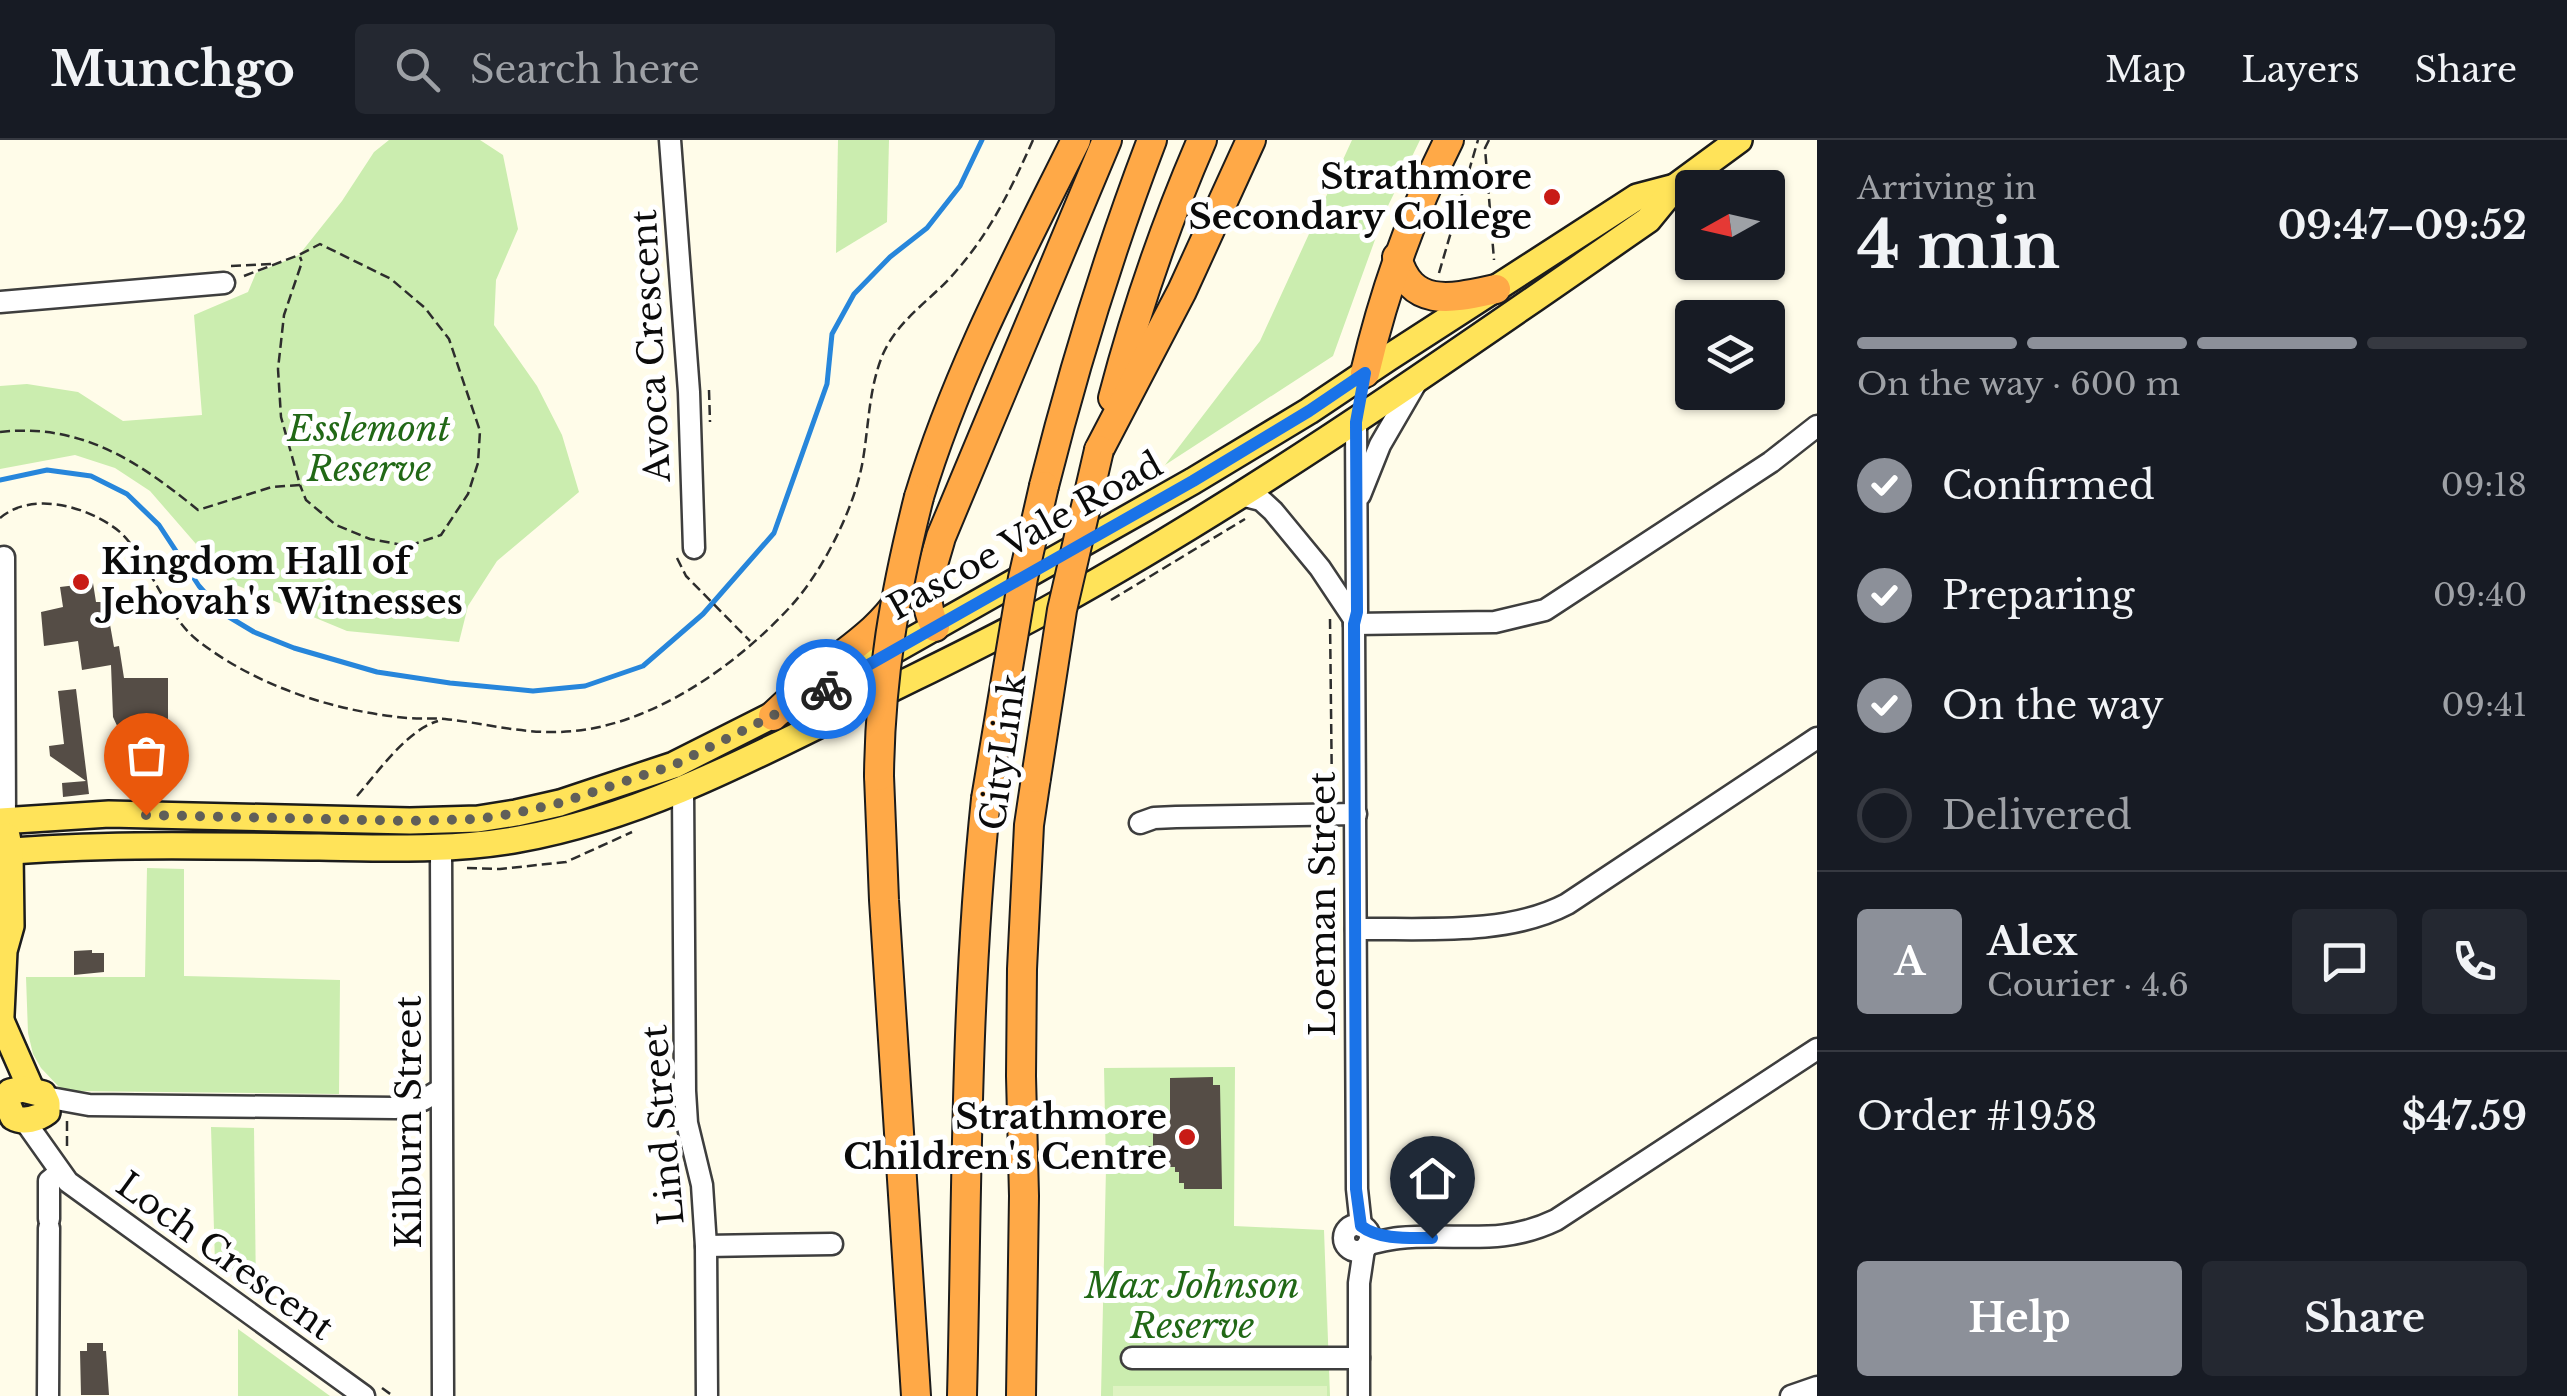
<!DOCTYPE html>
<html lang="en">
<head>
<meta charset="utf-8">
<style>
  body { margin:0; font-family:"Libre Baskerville",serif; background:#242831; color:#f1f3f6; height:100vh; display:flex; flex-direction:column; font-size:38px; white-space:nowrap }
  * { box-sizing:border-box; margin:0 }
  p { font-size:32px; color:#9ea1a6 }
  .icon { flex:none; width:55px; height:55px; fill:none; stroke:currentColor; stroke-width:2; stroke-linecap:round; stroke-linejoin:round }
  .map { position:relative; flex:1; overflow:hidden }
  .drawer { display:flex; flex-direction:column; background:#171b24; width:750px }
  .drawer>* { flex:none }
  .needle { width:65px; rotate:262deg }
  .fabs { position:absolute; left:1675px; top:30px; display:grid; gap:20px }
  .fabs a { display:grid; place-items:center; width:110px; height:110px; border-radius:10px; background:#171b24; box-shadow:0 2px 8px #0004; font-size:50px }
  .pin { position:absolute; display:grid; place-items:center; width:85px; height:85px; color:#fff; margin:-102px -42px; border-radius:50% 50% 50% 0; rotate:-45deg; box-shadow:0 0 10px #0007 }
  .pin .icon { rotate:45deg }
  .courier { position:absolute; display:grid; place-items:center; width:100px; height:100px; margin:-50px; border:8px solid #1a73e8; border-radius:50%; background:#fff; color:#222; box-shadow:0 2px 12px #0007 }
  .summary em { font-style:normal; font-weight:800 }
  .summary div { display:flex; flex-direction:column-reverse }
  .summary { display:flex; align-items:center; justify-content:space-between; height:170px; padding:0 40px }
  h1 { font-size:65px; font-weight:800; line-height:75px }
  .bar { display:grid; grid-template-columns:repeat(4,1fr); gap:15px 10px; align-content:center; height:120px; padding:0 40px }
  .bar i { height:12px; border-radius:8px; background:#363941 }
  .bar .current { background:#8c9099 }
  .bar p { grid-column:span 4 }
  .line { display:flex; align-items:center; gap:25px; padding:0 40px; border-top:2px solid #363941 }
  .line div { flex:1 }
  .round { display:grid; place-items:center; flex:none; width:105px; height:105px; border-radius:10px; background:#242831 }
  ol { padding:0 40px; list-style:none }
  li { display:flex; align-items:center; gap:30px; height:110px }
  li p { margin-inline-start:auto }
  li .icon { padding:10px; border-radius:50%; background:#8c9099; color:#fff; stroke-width:4 }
  li:last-child { color:#9ea1a6 }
  li i { width:55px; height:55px; border:5px solid #363941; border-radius:50% }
  .primary-button { display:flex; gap:20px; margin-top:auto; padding:20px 40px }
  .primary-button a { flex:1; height:115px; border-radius:10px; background:#8c9099; color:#fff; font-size:40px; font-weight:800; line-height:115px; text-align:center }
  .primary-button a+a { background:#242831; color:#f1f3f6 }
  header { display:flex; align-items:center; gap:60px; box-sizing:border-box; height:140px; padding:0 50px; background:#171b24; border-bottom:2px solid #363941 }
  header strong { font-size:48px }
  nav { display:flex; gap:55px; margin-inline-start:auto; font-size:35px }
  .search { width:700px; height:90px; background:#242831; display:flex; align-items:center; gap:25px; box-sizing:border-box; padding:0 35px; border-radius:10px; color:#9ea1a6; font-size:38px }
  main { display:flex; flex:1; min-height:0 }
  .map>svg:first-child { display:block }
  .green { fill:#cbedaf }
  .pitch { fill:#dff3c2 }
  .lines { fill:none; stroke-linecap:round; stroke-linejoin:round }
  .stream { stroke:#2786db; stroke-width:5 }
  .building { fill:#554d46 }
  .minor-casing { stroke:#3e3e3e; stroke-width:25 }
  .major-casing { stroke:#1c1c1c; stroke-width:30 }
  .highway-casing { stroke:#1c1c1c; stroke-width:32 }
  .path { stroke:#2d2d2d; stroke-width:2.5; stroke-dasharray:10 5; stroke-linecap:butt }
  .minor { stroke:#fff; stroke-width:20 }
  .major { stroke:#ffe359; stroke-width:25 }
  .highway { stroke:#ffa947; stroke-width:28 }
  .highway-bridge-casing { stroke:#1c1c1c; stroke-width:32; stroke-linecap:butt }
  .highway-bridge { stroke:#ffa947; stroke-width:28 }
  .done { stroke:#605f59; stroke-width:10; stroke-dasharray:0 18 }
  .route { stroke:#1a73e8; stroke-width:12 }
  .poi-dot { fill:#c81b16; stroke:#fff; stroke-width:4 }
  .labels { text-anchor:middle; stroke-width:10; stroke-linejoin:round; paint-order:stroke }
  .poi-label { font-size:35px; font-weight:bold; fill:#0b0b0b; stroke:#fff; text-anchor:end }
  .street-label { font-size:35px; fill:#0b0b0b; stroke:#fff }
  .park-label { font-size:35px; font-style:italic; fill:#216816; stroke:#fff }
</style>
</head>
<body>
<header>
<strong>Munchgo</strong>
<div class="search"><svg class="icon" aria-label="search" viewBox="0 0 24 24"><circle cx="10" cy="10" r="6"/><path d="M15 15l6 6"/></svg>Search here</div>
<nav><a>Map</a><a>Layers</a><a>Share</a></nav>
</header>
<main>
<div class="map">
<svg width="1817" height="1256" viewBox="0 0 1817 1256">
  <rect width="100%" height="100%" fill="#fffce9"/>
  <g class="green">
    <path d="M 389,0 L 480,0 L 503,15 L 518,89 L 496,140 L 494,185 L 537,246 L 562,295 L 579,352 L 497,421 L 468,466 L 459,502 L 347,491 L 229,442 L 150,351 L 115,328 L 75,315 L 0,329 L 0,246 L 27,244 L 78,252 L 123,281 L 202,275 L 194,175 L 248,152 L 256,133 L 299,115 L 342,61 L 374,12 Z"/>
    <path d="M 838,0 L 889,0 L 887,82 L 836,113 Z"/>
    <path d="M 1352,0 L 1420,0 L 1385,72 L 1333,216 L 1165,325 L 1260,201 Z"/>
    <path d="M 147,728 L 184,729 L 184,836 L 340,840 L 339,954 L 75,951 L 60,948 L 41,928 L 33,914 L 28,893 L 26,837 L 145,837 Z"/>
    <path d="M 1235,927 L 1234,1086 L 1324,1090 L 1330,1256 L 1101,1256 L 1106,1028 L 1104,928 Z"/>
    <path d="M 211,987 L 254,988 L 256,1154 L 215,1124 Z"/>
    <path d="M 238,1189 L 330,1256 L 238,1256 Z"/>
  </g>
  <rect class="pitch" x="1113" y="1246" width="214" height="10"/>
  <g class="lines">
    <path class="stream" d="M 0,340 L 47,330 L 91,336 L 127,354 L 159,385 L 199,446 L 224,474 L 254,492 L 294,508 L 377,532 L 450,543 L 533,551 L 585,546 L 643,526 L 703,474 L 774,393 L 827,244 L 832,194 L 854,154 L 890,117 L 927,88 L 960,46 L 982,0"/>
  </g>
  <g class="building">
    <path d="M 93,443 L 96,462 L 106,462 L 114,507 L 119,506 L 124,538 L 168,538 L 168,581 L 137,583 L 135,604 L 119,590 L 113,577 L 111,525 L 82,530 L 78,501 L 44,506 L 41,472 L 63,467 L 60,447 Z"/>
    <path d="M 76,549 L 89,654 L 63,657 L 62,643 L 86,641 L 50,616 L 49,606 L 64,604 L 58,551 Z"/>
    <path d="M 127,620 L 169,620 L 169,642 L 126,642 Z"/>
    <path d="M 92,810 L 92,813 L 104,813 L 104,832 L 74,835 L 74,811 Z"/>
    <path d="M 1213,937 L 1213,945 L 1220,945 L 1222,1049 L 1184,1049 L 1184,1043 L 1179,1043 L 1179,1032 L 1175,1032 L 1175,1027 L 1168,1027 L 1168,1023 L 1129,1024 L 1129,1007 L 1153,1006 L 1153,988 L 1170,987 L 1170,938 Z"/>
    <path d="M 87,1203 L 103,1203 L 103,1211 L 106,1211 L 109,1255 L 81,1255 L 80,1211 L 87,1211 Z"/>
  </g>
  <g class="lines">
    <g class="minor-casing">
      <g id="minor">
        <path d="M 670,0 L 689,252 L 694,408"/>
        <path d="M 0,162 L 224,143"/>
        <path d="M 1356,282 L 1357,472 L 1354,484 L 1357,1049 L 1361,1086"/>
        <path d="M 1241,355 L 1261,360 L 1273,371 L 1320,428 L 1354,479"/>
        <path d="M 1360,355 L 1380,305 L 1416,243"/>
        <path d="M 4,417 L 5,681"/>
        <path d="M 1354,484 L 1495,482 L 1545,470 L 1771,322 L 1817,286"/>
        <path d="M 683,649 L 685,951 L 687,983 L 702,1045 L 706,1106 L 707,1256"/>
        <path d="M 1140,683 L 1154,678 L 1176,677 L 1356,674"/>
        <path d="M 441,709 L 443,1256"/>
        <path d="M 1356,789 C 1424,788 1506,796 1567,764 L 1817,598"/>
        <path d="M 45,957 L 89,965 L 396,968 L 423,960 L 440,950"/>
        <path d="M 24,980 L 68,1042 L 364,1256"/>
        <path d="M 49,1079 L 49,1041 L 60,1032"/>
        <circle cx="1357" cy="1098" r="13"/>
        <path d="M 1368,1104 C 1378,1102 1389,1099 1399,1098 C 1457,1092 1500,1107 1556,1080 L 1817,909"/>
        <path d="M 706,1106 L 832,1104"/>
        <path d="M 1132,1218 L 1359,1218"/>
        <path d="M 48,1256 L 49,1088"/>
        <path d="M 1359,1256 L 1359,1143 L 1364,1109"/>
        <path d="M 1791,1256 L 1817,1247"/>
      </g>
    </g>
    <g class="major-casing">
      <g id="major">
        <path d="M 0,681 L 109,674 L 410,681 L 478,679 L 516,673 L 560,663 L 674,625 L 838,542 L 1193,341 L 1309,271 L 1388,218 L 1637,57 L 1675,47"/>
        <path d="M 0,712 C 106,703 212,706 319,707 C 386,708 453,711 519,699 C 642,677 754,617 865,562 C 927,531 991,501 1052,467 C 1260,352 1453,215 1648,80 L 1675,47 L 1739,0"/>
        <path d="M 2,883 L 31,949"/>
        <path d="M 0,896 L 4,811 L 11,786 L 10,712 L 7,696"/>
        <path d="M 23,949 L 43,954 L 47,963 L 47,972 C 38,979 23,983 13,977 L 5,958 L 10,952 Z"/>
      </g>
    </g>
    <g class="highway-casing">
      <g id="highway">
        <path d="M 1397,117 C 1411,170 1454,158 1496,149"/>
        <path d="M 1365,233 C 1384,152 1411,75 1449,0"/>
        <path d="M 1113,258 C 1136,170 1166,83 1202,0"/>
        <path d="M 1099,310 L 1182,151 L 1251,0"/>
        <path d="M 1044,346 C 1074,227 1108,115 1152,0"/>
        <path d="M 919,357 C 957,231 1018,117 1076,0"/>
        <path d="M 935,487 C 919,454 932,431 941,397 L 1107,0"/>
        <path d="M 773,576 C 790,560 807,544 826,528 C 853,506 880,489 900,459"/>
        <path d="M 879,636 L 884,760 L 916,1256"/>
        <path d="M 962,1256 C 967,1057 965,858 986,659"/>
        <path d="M 1021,1256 L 1024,1056 L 1021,936 L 1022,829 L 1029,685 L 1036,638"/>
      </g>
    </g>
    <g class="path">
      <path d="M 1489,0 L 1485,8 L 1494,120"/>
      <path d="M 231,126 L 273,124"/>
      <path d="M 1439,133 L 1478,0"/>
      <path d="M 244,136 L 299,115 L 320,104 L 391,139 L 425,168 L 449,199 L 480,291 L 478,323 L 468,354 L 441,395 L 408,406 L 370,399 L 336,385 L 306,360 L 300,345"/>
      <path d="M 709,250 L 710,282"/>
      <path d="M 0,292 C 81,283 138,321 198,370 L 272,347 L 300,345 L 281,277 L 278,229 L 284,175 L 302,122 L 300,117"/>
      <path d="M 0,378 C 31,352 81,365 112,386 C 145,407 162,472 197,500 C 256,546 333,571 407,578 C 420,579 432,578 445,579 C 483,583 519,593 557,592 C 645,591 734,528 791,466 C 822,432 853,371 862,325 C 869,288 868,250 883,214 C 899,178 933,159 957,130 C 991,91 1012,47 1033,0"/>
      <path d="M 677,418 L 686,436 L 750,501"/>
      <path d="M 1111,460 L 1245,379"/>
      <path d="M 1330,479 L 1332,656"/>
      <path d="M 357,656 C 378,632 407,590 438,581"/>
      <path d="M 467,728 L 500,729 L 566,722 L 632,692"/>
      <path d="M 67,981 L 67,1008"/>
      <path d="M 382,1248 L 393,1256"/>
    </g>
    <use href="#minor" class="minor"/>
    <use href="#major" class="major"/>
    <use href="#highway" class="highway"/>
    <g class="highway-bridge-casing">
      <g id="highway-bridge">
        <path d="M 879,636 C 880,537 895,452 919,357"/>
        <path d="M 1036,638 L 1062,470 L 1099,310"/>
        <path d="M 986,659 L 1023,438 L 1044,346"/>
      </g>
    </g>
    <use href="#highway-bridge" class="highway-bridge"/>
  </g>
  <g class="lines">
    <path class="done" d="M 146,675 L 410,681 L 478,679 L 516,673 L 560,663 L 674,625 L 826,549"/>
    <path class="route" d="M 826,549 L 1193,341 L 1309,271 L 1365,233 L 1356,282 L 1357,472 L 1354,484 L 1356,1049 L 1361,1086 C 1379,1100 1409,1098 1432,1098"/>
  </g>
  <g class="poi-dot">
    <circle cx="1552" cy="57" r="10"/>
    <circle cx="81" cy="442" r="10"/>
    <circle cx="1187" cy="997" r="10"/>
  </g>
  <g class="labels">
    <g class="poi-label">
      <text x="1532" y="49">Strathmore<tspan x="1532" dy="40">Secondary College</tspan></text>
      <text x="101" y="434" text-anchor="start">Kingdom Hall of<tspan x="101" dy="40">Jehovah's Witnesses</tspan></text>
      <text x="1167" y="989">Strathmore<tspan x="1167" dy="40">Children's Centre</tspan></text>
    </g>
    <g class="street-label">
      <text transform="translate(651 206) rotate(-93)" y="12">Avoca Crescent</text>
      <text transform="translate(1025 396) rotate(-29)" y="12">Pascoe Vale Road</text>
      <text transform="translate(1003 612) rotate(-82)" y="12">CityLink</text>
      <text transform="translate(1323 764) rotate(-90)" y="12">Loeman Street</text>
      <text transform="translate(409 982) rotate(-90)" y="12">Kilburn Street</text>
      <text transform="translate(663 985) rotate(-95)" y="12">Lind Street</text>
      <text transform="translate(225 1116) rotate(36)" y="12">Loch Crescent</text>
    </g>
    <g class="park-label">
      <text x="369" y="301">Esslemont<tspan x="369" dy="40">Reserve</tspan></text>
      <text x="1192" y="1158">Max Johnson<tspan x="1192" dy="40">Reserve</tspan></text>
    </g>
  </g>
</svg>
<div class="fabs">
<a><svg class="needle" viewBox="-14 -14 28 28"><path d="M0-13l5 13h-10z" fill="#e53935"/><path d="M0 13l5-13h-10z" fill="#9ea1a6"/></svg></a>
<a><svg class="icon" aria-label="layers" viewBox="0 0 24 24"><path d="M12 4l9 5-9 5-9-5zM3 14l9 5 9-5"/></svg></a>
</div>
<div class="pin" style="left:146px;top:675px;background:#ea580c"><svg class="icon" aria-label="bag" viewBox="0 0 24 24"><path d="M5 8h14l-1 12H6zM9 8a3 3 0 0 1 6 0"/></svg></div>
<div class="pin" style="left:1432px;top:1098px;background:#1f2937"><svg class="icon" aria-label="home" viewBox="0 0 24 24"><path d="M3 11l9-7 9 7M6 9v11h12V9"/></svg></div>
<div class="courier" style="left:826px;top:549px"><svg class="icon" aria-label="bike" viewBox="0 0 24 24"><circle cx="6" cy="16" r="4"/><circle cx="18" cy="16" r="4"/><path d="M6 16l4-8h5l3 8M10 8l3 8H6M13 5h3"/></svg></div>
</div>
<section class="drawer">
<div class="summary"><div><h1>4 min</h1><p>Arriving in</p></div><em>09:47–09:52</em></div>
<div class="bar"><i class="current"></i><i class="current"></i><i class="current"></i><i></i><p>On the way · 600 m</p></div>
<ol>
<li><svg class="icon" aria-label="check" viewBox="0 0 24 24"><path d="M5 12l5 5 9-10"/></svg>Confirmed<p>09:18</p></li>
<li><svg class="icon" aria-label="check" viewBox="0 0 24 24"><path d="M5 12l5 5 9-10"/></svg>Preparing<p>09:40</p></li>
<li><svg class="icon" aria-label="check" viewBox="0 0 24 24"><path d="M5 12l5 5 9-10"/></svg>On the way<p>09:41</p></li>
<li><i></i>Delivered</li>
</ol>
<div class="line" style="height:180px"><b class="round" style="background:#8c9099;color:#fff">A</b><div><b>Alex</b><p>Courier · 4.6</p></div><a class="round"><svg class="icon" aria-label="chat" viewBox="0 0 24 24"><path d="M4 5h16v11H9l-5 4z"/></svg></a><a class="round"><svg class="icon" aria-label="phone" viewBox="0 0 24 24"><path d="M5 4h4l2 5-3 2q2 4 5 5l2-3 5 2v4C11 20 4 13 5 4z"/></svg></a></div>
<div class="line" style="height:130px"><div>Order #1958</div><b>$47.59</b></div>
<div class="primary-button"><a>Help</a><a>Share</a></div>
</section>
</main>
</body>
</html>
